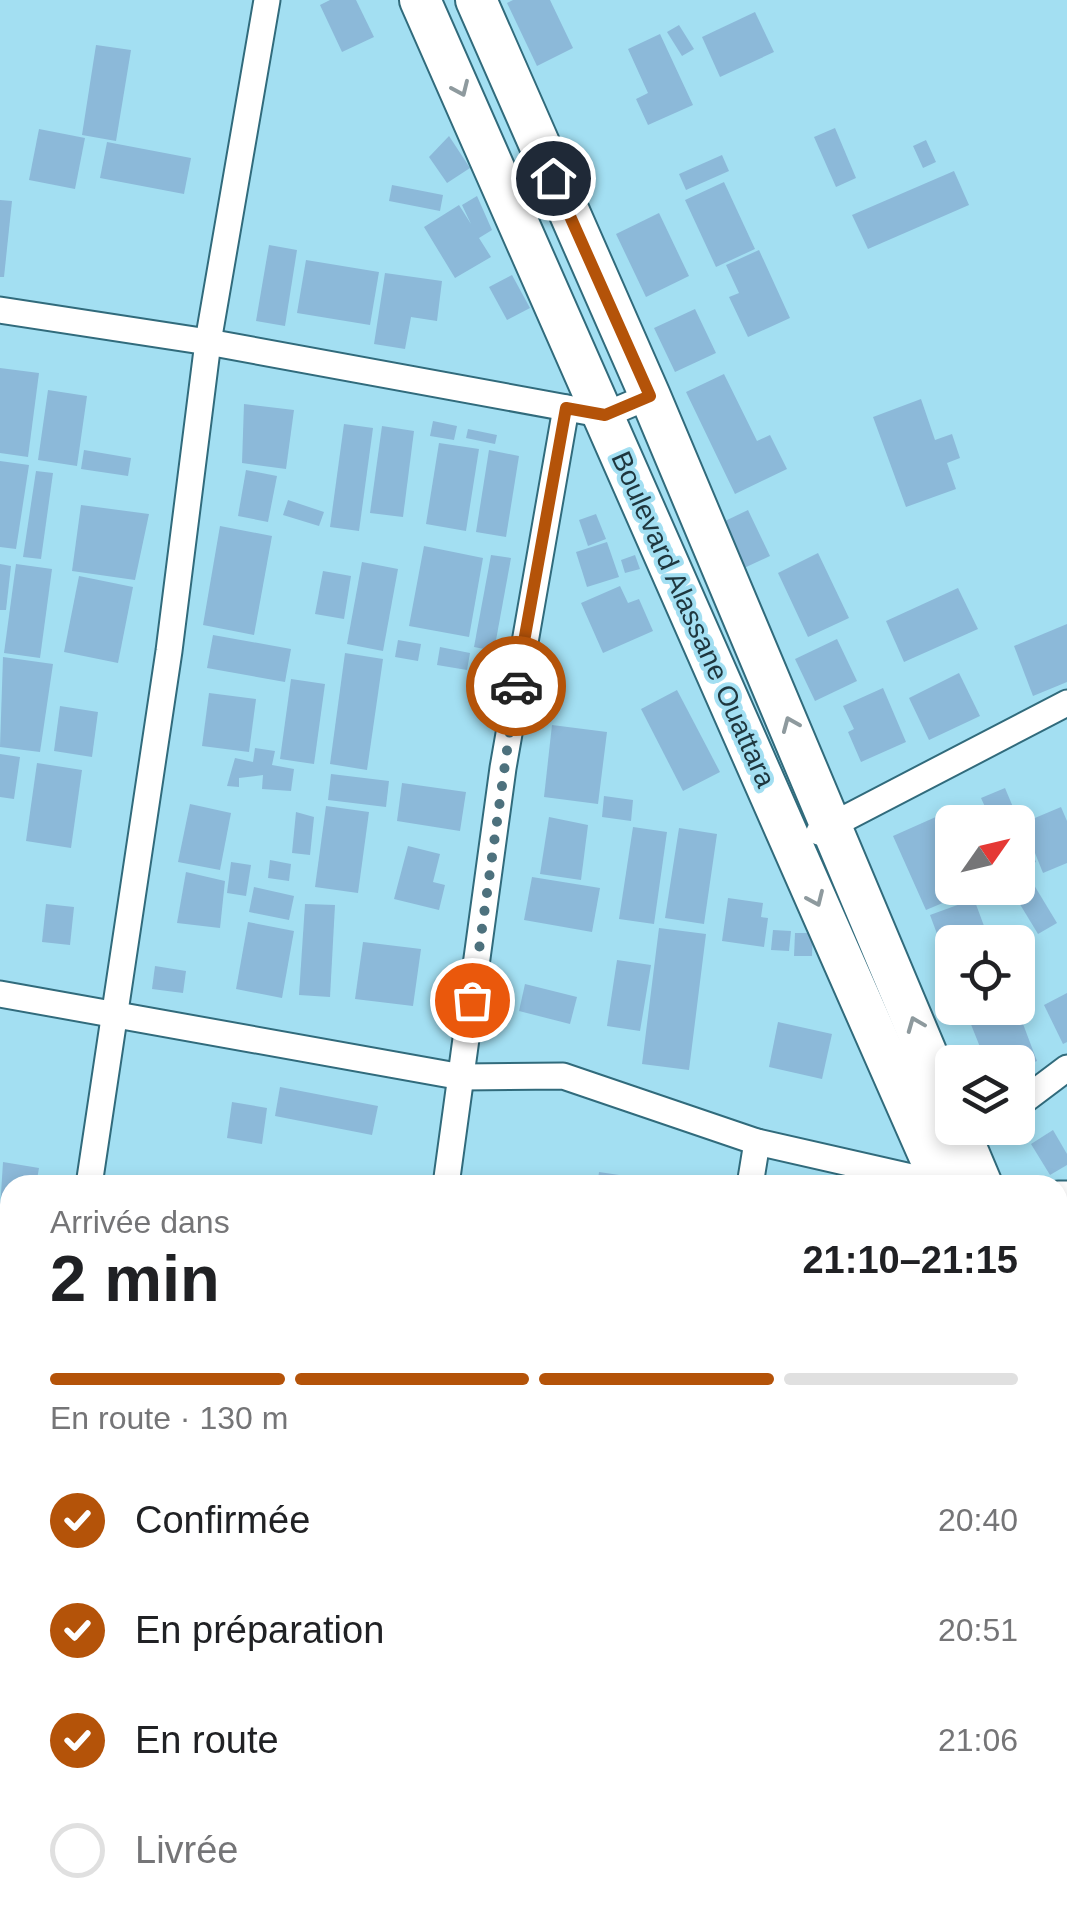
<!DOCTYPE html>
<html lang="fr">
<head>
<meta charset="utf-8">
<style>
  body { margin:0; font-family:Arial,sans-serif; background:#f2f2f2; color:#202124; height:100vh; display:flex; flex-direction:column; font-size:38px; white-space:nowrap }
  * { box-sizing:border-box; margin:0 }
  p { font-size:32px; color:#757577 }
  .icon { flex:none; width:55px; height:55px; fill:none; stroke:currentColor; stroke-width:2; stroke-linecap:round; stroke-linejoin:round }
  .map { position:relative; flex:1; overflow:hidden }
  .panel { position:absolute; left:0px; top:1175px; width:1068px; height:752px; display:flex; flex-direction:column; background:#fff; border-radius:30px 30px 0 0; box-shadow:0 5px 15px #0003 }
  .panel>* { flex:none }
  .needle { width:65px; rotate:56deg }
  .fabs { position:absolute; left:935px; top:805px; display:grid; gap:20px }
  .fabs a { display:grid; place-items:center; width:100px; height:100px; border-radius:15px; background:#fff; box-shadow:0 5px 15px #0003; font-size:50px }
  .pin { position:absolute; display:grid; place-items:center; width:85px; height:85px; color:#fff; margin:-42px; border:5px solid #fff; border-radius:50%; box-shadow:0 2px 10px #0007 }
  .courier { position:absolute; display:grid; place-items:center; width:100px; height:100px; margin:-50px; border:8px solid #b45309; border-radius:50%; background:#fff; color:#222; box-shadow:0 2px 12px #0007 }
  .head em { font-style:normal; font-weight:600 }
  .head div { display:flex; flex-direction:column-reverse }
  .head { display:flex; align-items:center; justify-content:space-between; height:170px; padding:0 50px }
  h1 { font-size:65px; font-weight:600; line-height:75px }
  .bar { display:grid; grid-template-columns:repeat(4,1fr); gap:15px 10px; align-content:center; height:120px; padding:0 50px }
  .bar i { height:12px; border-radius:8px; background:#e0e0e0 }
  .bar .on { background:#b45309 }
  .bar p { grid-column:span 4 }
  ol { padding:0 50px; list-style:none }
  li { display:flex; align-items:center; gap:30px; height:110px }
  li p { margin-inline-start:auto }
  li .icon { padding:10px; border-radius:50%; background:#b45309; color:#fff; stroke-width:4 }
  li:last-child { color:#757577 }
  li i { width:55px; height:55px; border:5px solid #e0e0e0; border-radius:50% }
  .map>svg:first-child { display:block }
  .building { fill:#8cb9d9 }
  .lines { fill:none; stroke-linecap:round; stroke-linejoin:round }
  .street-casing { stroke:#316b7c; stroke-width:29 }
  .primary-casing { stroke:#316b7c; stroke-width:44 }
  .street { stroke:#fff; stroke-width:25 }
  .primary { stroke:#fff; stroke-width:40 }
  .oneway { stroke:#8e9a9e }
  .done { stroke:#4d717d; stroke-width:10; stroke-dasharray:0 18 }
  .route { stroke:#b45309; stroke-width:12 }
  .labels { text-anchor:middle; stroke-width:8; stroke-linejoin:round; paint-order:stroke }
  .street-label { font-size:28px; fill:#1e363e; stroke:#a3dff2 }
</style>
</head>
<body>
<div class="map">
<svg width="1067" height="1927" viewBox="0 0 1067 1927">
  <rect width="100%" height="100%" fill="#a3dff2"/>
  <g class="building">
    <path d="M 330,0 L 356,0 L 374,37 L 342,52 L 320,5 Z"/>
    <path d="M 513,0 L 550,0 L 573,48 L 537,66 L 507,3 Z"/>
    <path d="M 755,12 L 774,52 L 720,77 L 702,37 Z"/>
    <path d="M 679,25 L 694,49 L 682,56 L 667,32 Z"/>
    <path d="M 660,34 L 693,105 L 648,125 L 636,99 L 648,93 L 628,49 Z"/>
    <path d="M 96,45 L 131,50 L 116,141 L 82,135 Z"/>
    <path d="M 835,128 L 856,178 L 836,187 L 814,137 Z"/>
    <path d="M 39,129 L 85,138 L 75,189 L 29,180 Z"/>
    <path d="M 449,136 L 470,168 L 447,183 L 429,157 Z"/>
    <path d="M 926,140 L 936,162 L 923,168 L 913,146 Z"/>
    <path d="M 107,142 L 191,158 L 184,194 L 100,178 Z"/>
    <path d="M 722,155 L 729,171 L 686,190 L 679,174 Z"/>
    <path d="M 954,171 L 969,205 L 868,249 L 852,215 Z"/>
    <path d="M 724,182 L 755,249 L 716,267 L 685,200 Z"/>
    <path d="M 392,185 L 443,195 L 440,211 L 389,201 Z"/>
    <path d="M 477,196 L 492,230 L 479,238 L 491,257 L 455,278 L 424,227 L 459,205 L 471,224 L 462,205 Z"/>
    <path d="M 0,200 L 12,201 L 4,277 L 0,277 Z"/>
    <path d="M 659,213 L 689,276 L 646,297 L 616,234 Z"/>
    <path d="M 269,245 L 297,250 L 285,326 L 256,321 Z"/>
    <path d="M 759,250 L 790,318 L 748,337 L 729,297 L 739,293 L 726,265 Z"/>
    <path d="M 306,260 L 379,272 L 370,325 L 297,313 Z"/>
    <path d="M 385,273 L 442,281 L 437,321 L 411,317 L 405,349 L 374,344 Z"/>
    <path d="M 512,275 L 530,308 L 507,320 L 489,287 Z"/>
    <path d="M 695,309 L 716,353 L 675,372 L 654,328 Z"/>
    <path d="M 0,368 L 39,373 L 28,457 L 0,453 Z"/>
    <path d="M 724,374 L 757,441 L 770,435 L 787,469 L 735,494 L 686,392 Z"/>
    <path d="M 48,390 L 87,396 L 77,466 L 38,460 Z"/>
    <path d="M 921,399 L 935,440 L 952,434 L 960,458 L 947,463 L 956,489 L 906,507 L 873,417 Z"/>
    <path d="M 244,404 L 294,410 L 286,469 L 242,463 Z"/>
    <path d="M 433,421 L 457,426 L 454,440 L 430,436 Z"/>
    <path d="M 344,424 L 373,428 L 359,531 L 330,527 Z"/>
    <path d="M 382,426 L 414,431 L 403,517 L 370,513 Z"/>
    <path d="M 468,429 L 497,435 L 495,444 L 466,438 Z"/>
    <path d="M 439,443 L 479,449 L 466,531 L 426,524 Z"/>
    <path d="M 84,450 L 131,458 L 128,476 L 81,469 Z"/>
    <path d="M 489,450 L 519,456 L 506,537 L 476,532 Z"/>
    <path d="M 0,461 L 29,465 L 16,549 L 0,547 Z"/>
    <path d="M 246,470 L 277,476 L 268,522 L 238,516 Z"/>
    <path d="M 36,471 L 53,473 L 41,559 L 23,557 Z"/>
    <path d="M 288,500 L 324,512 L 319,526 L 283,515 Z"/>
    <path d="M 81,505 L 149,514 L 135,580 L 72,571 Z"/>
    <path d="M 748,510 L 770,556 L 744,568 L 723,522 Z"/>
    <path d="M 596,514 L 606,539 L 588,546 L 579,520 Z"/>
    <path d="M 220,526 L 272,536 L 254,635 L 203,625 Z"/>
    <path d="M 607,542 L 619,577 L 587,587 L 576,552 Z"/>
    <path d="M 424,546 L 483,558 L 469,637 L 409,626 Z"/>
    <path d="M 818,553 L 849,618 L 808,637 L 778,573 Z"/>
    <path d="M 491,555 L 511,558 L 494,651 L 474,647 Z"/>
    <path d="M 635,555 L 640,569 L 625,573 L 621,560 Z"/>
    <path d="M 362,562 L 398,569 L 383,651 L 347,644 Z"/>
    <path d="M 0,564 L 11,566 L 6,610 L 0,610 Z"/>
    <path d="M 16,564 L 52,569 L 40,658 L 4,653 Z"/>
    <path d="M 323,571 L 351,576 L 344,619 L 315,614 Z"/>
    <path d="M 79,576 L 133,587 L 118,663 L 64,652 Z"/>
    <path d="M 620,586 L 628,603 L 639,599 L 653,631 L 603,653 L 581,603 Z"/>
    <path d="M 958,588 L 978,629 L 904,662 L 886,621 Z"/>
    <path d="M 1067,624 L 1067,682 L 1033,696 L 1014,646 Z"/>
    <path d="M 213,635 L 291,649 L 285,682 L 207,668 Z"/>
    <path d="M 837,639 L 857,681 L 815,701 L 795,659 Z"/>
    <path d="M 398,640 L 421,644 L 418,661 L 395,657 Z"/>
    <path d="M 440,647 L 470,653 L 467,670 L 437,665 Z"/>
    <path d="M 345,653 L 383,659 L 367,770 L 330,764 Z"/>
    <path d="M 3,657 L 53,664 L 40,752 L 0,747 Z"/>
    <path d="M 959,673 L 980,716 L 929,740 L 909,698 Z"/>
    <path d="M 291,679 L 325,684 L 314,764 L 280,759 Z"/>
    <path d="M 883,688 L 906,742 L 861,762 L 848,732 L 854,729 L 843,706 Z"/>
    <path d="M 677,690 L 720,772 L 683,791 L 641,709 Z"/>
    <path d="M 209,693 L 256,699 L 249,752 L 202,746 Z"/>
    <path d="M 60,706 L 98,712 L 92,757 L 54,751 Z"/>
    <path d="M 552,725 L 607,732 L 598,804 L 544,797 Z"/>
    <path d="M 255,748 L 275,751 L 272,765 L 294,769 L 291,791 L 262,789 L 263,775 L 239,778 L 239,787 L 227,786 L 235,758 L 253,762 Z"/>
    <path d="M 0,754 L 20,757 L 14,799 L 0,797 Z"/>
    <path d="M 37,763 L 82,770 L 71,848 L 26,841 Z"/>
    <path d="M 331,774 L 389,781 L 386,807 L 328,800 Z"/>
    <path d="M 402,783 L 466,792 L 460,831 L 397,821 Z"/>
    <path d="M 1005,788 L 1036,862 L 1018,870 L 1018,822 L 992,822 L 981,798 Z"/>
    <path d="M 604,796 L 633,800 L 631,821 L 602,817 Z"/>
    <path d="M 190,804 L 231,813 L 220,870 L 178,862 Z"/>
    <path d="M 326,806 L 369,812 L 358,893 L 315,887 Z"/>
    <path d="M 1061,807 L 1067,821 L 1067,863 L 1043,873 L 1023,823 Z"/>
    <path d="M 296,812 L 314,817 L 310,855 L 292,853 Z"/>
    <path d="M 938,816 L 952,849 L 952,888 L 971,891 L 926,910 L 893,836 Z"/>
    <path d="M 549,817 L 588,825 L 581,880 L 540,874 Z"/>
    <path d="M 633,827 L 667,832 L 654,924 L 619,919 Z"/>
    <path d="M 679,828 L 717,834 L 704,924 L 665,918 Z"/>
    <path d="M 408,846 L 440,854 L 433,882 L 445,885 L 439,910 L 394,899 Z"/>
    <path d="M 270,860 L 291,864 L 289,881 L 268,878 Z"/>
    <path d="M 231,862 L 251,865 L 246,896 L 227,893 Z"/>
    <path d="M 186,872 L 225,881 L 220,928 L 177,923 Z"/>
    <path d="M 532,877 L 600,888 L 592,932 L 524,920 Z"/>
    <path d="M 1034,885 L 1057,923 L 1038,934 L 1015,896 Z"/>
    <path d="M 254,887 L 294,896 L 289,920 L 249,912 Z"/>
    <path d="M 728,898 L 763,903 L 761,917 L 768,918 L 764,947 L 722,941 Z"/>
    <path d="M 974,899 L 990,942 L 952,942 L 952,974 L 930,915 Z"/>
    <path d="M 46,904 L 74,907 L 70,945 L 42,942 Z"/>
    <path d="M 305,904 L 335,905 L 330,997 L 299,995 Z"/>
    <path d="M 248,922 L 294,931 L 282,998 L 236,989 Z"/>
    <path d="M 659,928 L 706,934 L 689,1070 L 642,1064 Z"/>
    <path d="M 773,930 L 791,931 L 789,951 L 771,950 Z"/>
    <path d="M 795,933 L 813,933 L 812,956 L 794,956 Z"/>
    <path d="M 363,942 L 421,949 L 413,1006 L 355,999 Z"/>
    <path d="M 617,960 L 651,965 L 640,1031 L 607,1026 Z"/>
    <path d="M 155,966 L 186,971 L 183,993 L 152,989 Z"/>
    <path d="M 525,984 L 577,997 L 570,1024 L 519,1011 Z"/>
    <path d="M 1067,993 L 1067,1042 L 1063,1044 L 1044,1005 Z"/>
    <path d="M 952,1008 L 1017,1008 L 1037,1061 L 1018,1068 L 1018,1062 L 986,1062 L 968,1017 L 957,1021 Z"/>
    <path d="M 778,1022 L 832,1034 L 822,1079 L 769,1067 Z"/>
    <path d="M 280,1087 L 378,1106 L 372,1135 L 275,1116 Z"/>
    <path d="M 232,1102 L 267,1108 L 262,1144 L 227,1138 Z"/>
    <path d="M 1053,1130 L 1067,1154 L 1067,1165 L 1050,1175 L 1031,1144 Z"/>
    <path d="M 3,1162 L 39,1168 L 36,1185 L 10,1185 L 10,1212 L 0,1210 Z"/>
    <path d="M 599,1172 L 646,1179 L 645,1185 L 597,1185 Z"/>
    <path d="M 0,1263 L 10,1265 L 10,1307 L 0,1305 Z"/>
    <path d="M 0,1312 L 10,1314 L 2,1383 L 0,1382 Z"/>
    <path d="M 1067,1587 L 1067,1696 L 1058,1673 L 1058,1591 Z"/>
    <path d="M 1058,1717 L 1067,1718 L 1067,1766 L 1058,1765 Z"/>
    <path d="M 1058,1867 L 1067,1868 L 1067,1899 L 1058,1897 Z"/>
    <path d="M 8,1874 L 10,1874 L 10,1920 L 2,1919 Z"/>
    <path d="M 160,1918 L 229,1918 L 228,1927 L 159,1927 Z"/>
    <path d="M 361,1918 L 399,1918 L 398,1927 L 359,1927 Z"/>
    <path d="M 552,1918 L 601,1918 L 600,1927 Z"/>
    <path d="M 603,1918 L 686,1918 L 685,1927 L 643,1927 L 602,1921 Z"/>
    <path d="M 790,1918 L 837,1918 L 836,1927 L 789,1927 Z"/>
    <path d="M 880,1919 L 911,1925 L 911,1927 L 879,1927 Z"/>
  </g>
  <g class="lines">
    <g class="street-casing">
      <g id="street">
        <path d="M 0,310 L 208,342 L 605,415 L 650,396"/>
        <path d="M 819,832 L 1067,703"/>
        <path d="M 0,994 L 462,1077 L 563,1076 L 757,1142 L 946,1185"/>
        <path d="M 1018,1105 L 1067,1068"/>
        <path d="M 89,1185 L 169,651 L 208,342 L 267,0"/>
        <path d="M 446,1185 L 503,768 L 566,408"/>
        <path d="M 750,1185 L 757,1142"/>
        <path d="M 1058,1194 L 1067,1194"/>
        <path d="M 0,1756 L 10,1691"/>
        <path d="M 1058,1803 L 1067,1804"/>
        <path d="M 328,1927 L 329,1918"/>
      </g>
    </g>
    <g class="primary-casing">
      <g id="primary">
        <path d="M 420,0 L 942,1185"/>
        <path d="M 476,0 L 650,396 L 952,1114"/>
        <path d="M 958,1128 L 982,1185"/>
        <path d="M 1058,1361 L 1067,1384"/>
        <path d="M 1058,1460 L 1067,1482"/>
      </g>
    </g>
    <use href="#street" class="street"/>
    <use href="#primary" class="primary"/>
  </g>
  <defs><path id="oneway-chevron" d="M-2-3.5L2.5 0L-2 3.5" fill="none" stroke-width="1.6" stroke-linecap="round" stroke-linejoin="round" transform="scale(2.5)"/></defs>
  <g class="oneway">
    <use href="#oneway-chevron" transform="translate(461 89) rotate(66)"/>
    <use href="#oneway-chevron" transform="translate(790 724) rotate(-113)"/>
    <use href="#oneway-chevron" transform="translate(816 899) rotate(66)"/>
    <use href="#oneway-chevron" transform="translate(915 1024) rotate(-112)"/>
  </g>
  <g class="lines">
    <path class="done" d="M 472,1000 L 516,686"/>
    <path class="route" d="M 516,686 L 566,408 L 605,415 L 650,396 L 553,178"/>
  </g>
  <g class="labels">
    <g class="street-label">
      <text transform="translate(694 619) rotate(66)" y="10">Boulevard Alassane Ouattara</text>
    </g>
  </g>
</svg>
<div class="fabs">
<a><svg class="needle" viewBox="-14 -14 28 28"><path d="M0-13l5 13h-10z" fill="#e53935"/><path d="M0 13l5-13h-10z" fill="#757577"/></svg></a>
<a><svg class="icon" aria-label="locate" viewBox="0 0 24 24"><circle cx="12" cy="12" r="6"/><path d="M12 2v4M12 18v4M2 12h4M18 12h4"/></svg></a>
<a><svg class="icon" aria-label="layers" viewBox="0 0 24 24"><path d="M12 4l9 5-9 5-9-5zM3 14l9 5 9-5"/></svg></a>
</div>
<div class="pin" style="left:472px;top:1000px;background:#ea580c"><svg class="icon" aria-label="bag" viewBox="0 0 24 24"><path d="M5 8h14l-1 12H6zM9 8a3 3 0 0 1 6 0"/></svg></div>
<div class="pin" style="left:553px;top:178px;background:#1f2937"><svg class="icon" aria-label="home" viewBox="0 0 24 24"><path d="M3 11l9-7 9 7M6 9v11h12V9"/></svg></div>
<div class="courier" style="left:516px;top:686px"><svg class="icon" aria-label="car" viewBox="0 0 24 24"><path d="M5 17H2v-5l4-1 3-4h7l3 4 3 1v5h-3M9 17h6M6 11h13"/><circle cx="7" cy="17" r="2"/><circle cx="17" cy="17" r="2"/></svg></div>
<section class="panel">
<div class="head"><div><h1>2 min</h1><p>Arrivée dans</p></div><em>21:10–21:15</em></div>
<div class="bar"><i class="on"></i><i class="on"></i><i class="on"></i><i></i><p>En route · 130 m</p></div>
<ol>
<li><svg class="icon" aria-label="check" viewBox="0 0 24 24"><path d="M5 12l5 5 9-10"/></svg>Confirmée<p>20:40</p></li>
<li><svg class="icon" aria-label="check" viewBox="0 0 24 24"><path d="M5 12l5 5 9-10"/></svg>En préparation<p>20:51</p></li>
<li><svg class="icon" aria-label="check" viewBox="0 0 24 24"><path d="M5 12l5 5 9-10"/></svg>En route<p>21:06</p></li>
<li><i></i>Livrée</li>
</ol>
</section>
</div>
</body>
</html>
